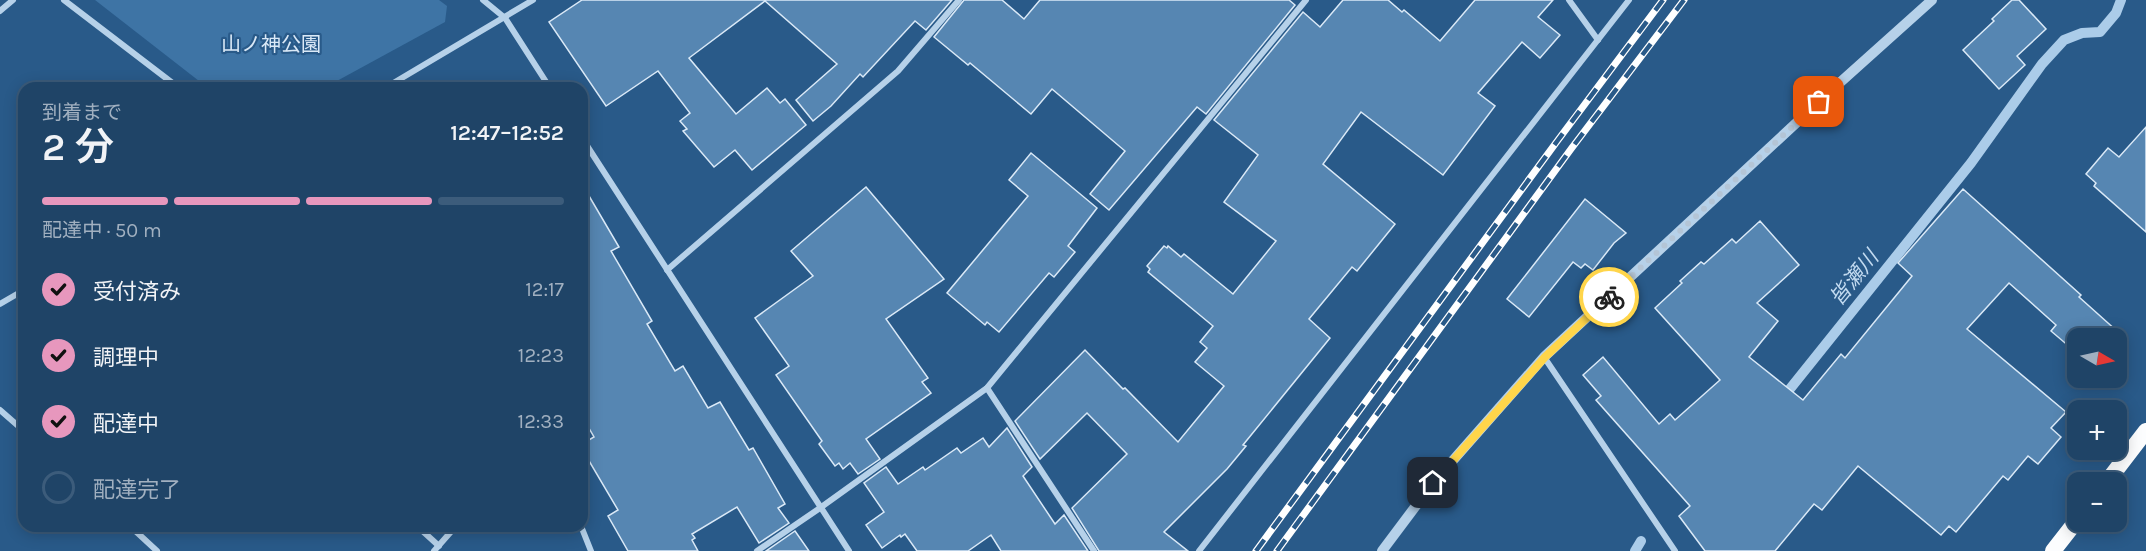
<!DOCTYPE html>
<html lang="ja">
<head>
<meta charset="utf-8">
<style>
  body { margin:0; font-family:Karla,"Noto Sans JP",sans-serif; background:#2c4e70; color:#f1f3f6; height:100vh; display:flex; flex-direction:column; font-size:22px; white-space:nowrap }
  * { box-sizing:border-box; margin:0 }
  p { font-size:20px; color:#a1b0c0 }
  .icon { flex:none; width:33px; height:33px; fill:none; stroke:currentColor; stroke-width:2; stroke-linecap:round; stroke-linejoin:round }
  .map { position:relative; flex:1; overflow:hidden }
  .sheet { position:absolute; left:18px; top:82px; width:570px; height:450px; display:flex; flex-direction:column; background:#1f4467; border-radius:18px; box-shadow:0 3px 15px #0003,0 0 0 2px #3c5c7b }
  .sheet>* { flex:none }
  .needle { width:39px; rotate:99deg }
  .fabs { position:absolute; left:2067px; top:328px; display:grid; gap:12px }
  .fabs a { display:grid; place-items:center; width:60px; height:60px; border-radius:12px; background:#1f4467; box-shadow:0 3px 15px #0003,0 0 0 2px #3c5c7b; font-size:30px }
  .pin { position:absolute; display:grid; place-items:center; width:51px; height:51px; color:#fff; margin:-26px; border-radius:12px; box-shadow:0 3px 9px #0006 }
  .courier { position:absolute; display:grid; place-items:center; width:60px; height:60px; margin:-30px; border:4px solid #ffd54a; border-radius:50%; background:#fff; color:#222; box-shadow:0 2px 8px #0007 }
  .head em { font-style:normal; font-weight:600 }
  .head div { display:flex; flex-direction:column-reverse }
  .head { display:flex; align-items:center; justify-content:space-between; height:102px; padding:0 24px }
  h1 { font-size:39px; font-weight:600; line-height:45px }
  .bar { display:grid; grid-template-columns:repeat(4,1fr); gap:9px 6px; align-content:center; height:72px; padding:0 24px }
  .bar i { height:8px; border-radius:4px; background:#3c5c7b }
  .bar .selected { background:#e797bd }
  .bar p { grid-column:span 4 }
  ol { padding:0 24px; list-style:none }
  li { display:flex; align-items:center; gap:18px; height:66px }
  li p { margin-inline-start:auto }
  li .icon { padding:6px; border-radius:50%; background:#e797bd; color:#111; stroke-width:4 }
  li:last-child { color:#a1b0c0 }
  li i { width:33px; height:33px; border:3px solid #3c5c7b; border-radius:50% }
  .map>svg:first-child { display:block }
  .green { fill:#3e74a5 }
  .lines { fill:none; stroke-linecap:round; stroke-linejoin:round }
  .stream { stroke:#abcce9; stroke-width:10 }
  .building { fill:#5686b2; stroke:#dae9f7; stroke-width:1.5 }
  .minor { stroke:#b6d1e9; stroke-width:6 }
  .tertiary { stroke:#b6d1e9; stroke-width:10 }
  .trunk { stroke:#fcfdfe; stroke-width:16 }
  .rail-casing { stroke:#fff; stroke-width:7 }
  .rail { stroke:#295a89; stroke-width:4.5; stroke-dasharray:14; stroke-linecap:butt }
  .done { stroke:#b4c5d6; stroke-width:6; stroke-dasharray:0 10.8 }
  .route { stroke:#ffd54a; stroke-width:8 }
  .labels { text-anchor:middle; stroke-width:4.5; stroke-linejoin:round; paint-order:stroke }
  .park-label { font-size:20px; fill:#dae9f7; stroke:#295a89 }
  .water-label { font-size:21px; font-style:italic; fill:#c2daf0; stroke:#295a89 }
</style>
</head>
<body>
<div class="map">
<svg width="2146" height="551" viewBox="0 0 2146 551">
  <rect width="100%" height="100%" fill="#295a89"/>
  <path class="green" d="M 95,0 L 439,0 L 447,6 L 445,22 L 324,88 L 208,88 Z"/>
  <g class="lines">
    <g class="stream">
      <path d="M 1781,400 L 1971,163 L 2042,64 L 2064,40 L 2082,33 L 2100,32 L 2116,13 L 2121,0"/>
      <path d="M 1635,551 L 1641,541"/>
    </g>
  </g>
  <g class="building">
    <path d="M 582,0 L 952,0 L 926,30 L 915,21 L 863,77 L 860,74 L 831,106 L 813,121 L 796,100 L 837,64 L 765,1 L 689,58 L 736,114 L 767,88 L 780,103 L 785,99 L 806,125 L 752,170 L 735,150 L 714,167 L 683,131 L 687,129 L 680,121 L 690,113 L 658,71 L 606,106 L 549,22 Z"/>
    <path d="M 964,0 L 1002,0 L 1024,19 L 1040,0 L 1289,0 L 1295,5 L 1206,114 L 1197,107 L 1109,210 L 1090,194 L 1125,151 L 1052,89 L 1031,114 L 970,63 L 968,65 L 934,37 Z"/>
    <path d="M 1343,0 L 1388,0 L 1402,12 L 1404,10 L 1440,41 L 1475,0 L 1553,0 L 1538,17 L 1560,35 L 1540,58 L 1522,42 L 1478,93 L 1495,106 L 1443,175 L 1361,112 L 1323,164 L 1395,224 L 1357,271 L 1352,267 L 1309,319 L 1330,338 L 1243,445 L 1246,446 L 1227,469 L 1164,532 L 1188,551 L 1099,551 L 1072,508 L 1127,454 L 1087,413 L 1040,459 L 1015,421 L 1085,350 L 1123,389 L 1125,388 L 1178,442 L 1224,386 L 1195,362 L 1207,348 L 1200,342 L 1213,326 L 1148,272 L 1150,269 L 1147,266 L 1164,246 L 1167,248 L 1168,246 L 1181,257 L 1184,254 L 1233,294 L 1276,241 L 1224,202 L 1258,155 L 1214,120 L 1303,12 L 1320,27 Z"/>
    <path d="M 2012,0 L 2019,0 L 2046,29 L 2017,56 L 2025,65 L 1999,89 L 1963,50 L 1994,21 L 1992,19 Z"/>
    <path d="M 2146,127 L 2146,232 L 2094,186 L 2096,183 L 2086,174 L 2108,148 L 2119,157 Z"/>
    <path d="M 1031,153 L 1097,208 L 1068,246 L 1075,252 L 1054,277 L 1049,273 L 999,332 L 987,322 L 985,325 L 947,293 L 1028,196 L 1009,180 Z"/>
    <path d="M 582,184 L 619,247 L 611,251 L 652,321 L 647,324 L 675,371 L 683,366 L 708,408 L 720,402 L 749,450 L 753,448 L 785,504 L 778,508 L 789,523 L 759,543 L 737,507 L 692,534 L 695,538 L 692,540 L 698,551 L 628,551 L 608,516 L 618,510 L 582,449 L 582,444 L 594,437 L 582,416 Z"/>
    <path d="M 866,187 L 944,279 L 886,319 L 928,378 L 922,382 L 931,393 L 866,439 L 880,459 L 858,474 L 850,463 L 843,469 L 839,463 L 835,466 L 819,444 L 822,441 L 776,375 L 789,366 L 755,318 L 813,276 L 791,251 Z"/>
    <path d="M 1963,189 L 2081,295 L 2079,297 L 2127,340 L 2116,353 L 2116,339 L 2078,339 L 2078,354 L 2051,331 L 2056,325 L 2009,283 L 1967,329 L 2066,412 L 2051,428 L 2061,437 L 2038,464 L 2028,456 L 2008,480 L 2003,476 L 1956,532 L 1949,526 L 1941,535 L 1858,466 L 1822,510 L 1814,504 L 1775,551 L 1705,551 L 1679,516 L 1690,506 L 1596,400 L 1601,396 L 1583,375 L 1603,357 L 1659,424 L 1670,414 L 1675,420 L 1720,380 L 1655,308 L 1682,283 L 1680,281 L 1701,262 L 1704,264 L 1732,239 L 1736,243 L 1760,221 L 1799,265 L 1757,303 L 1778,321 L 1749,357 L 1803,400 L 1841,354 L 1845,358 L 1912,276 L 1898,263 Z"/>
    <path d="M 1585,199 L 1626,233 L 1614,243 L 1593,270 L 1585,264 L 1581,268 L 1573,262 L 1529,317 L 1507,299 Z"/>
    <path d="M 1007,428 L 1032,467 L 1023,476 L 1055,524 L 1064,515 L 1088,551 L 1001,551 L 991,535 L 968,551 L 917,551 L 905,534 L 901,537 L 900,535 L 882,548 L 866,525 L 884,512 L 864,483 L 886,467 L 898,484 L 923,467 L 925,470 L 957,448 L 961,453 L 983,438 L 989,447 Z"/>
    <path d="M 795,531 L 809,551 L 766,551 Z"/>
  </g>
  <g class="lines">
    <g class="minor">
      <path d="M 64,0 L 179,88"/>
      <path d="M 483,0 L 505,18 L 550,88"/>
      <path d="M 1569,0 L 1598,40"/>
      <path d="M 0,11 L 13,0"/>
      <path d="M 385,88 L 533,0"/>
      <path d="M 582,138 L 849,551"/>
      <path d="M 667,270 L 898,71 L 959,0"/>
      <path d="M 0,304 L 24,290"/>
      <path d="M 1544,357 L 1675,551"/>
      <path d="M 987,388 L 1094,551"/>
      <path d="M 0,410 L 24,431"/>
      <path d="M 130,526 L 157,551"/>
      <path d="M 417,526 L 439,546"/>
      <path d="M 581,526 L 591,551"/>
      <path d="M 434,551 L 456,526"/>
      <path d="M 757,551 L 820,508 L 987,388 L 1306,0"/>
      <path d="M 1199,551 L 1629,0"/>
    </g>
    <path class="tertiary" d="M 1382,551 L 1433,483 L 1544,357 L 1835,87 L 1932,0"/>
    <g class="trunk">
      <path d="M 2106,483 L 2146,431"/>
      <path d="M 2053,551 L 2078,519"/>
    </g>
    <g class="rail-casing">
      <g id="rail">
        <path d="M 1256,551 L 1558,140 L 1663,0"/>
        <path d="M 1277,551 L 1571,149 L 1684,0"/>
      </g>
    </g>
    <use href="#rail" class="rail"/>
  </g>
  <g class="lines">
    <path class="done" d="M 1609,297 L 1819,102"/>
    <path class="route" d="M 1433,483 L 1545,357 L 1609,297"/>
  </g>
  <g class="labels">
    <g class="park-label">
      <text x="271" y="51">山ノ神公園</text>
    </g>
    <g class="water-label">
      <text transform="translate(1854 278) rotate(-51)" y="7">皆瀬川</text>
    </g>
  </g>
</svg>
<div class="fabs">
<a><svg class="needle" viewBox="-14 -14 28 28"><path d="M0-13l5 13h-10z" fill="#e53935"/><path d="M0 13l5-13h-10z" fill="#a1b0c0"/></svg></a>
<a>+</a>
<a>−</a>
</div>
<div class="pin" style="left:1819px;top:102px;background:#ea580c"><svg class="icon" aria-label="bag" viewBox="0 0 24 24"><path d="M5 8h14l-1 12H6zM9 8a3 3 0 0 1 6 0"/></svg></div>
<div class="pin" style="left:1433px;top:483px;background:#1f2937"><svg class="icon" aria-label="home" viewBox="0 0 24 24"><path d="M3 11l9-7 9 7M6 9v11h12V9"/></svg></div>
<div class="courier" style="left:1609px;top:297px"><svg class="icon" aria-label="bike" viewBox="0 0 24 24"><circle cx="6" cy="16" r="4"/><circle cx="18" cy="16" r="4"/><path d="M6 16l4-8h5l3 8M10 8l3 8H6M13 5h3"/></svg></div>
<section class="sheet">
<div class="head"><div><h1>2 分</h1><p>到着まで</p></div><em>12:47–12:52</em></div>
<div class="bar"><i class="selected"></i><i class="selected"></i><i class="selected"></i><i></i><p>配達中 · 50 m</p></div>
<ol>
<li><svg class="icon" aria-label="check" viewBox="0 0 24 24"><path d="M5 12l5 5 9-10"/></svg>受付済み<p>12:17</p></li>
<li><svg class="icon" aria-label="check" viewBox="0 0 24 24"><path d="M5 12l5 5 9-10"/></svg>調理中<p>12:23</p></li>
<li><svg class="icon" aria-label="check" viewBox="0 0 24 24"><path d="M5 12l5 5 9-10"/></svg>配達中<p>12:33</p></li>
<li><i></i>配達完了</li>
</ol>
</section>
</div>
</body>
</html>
